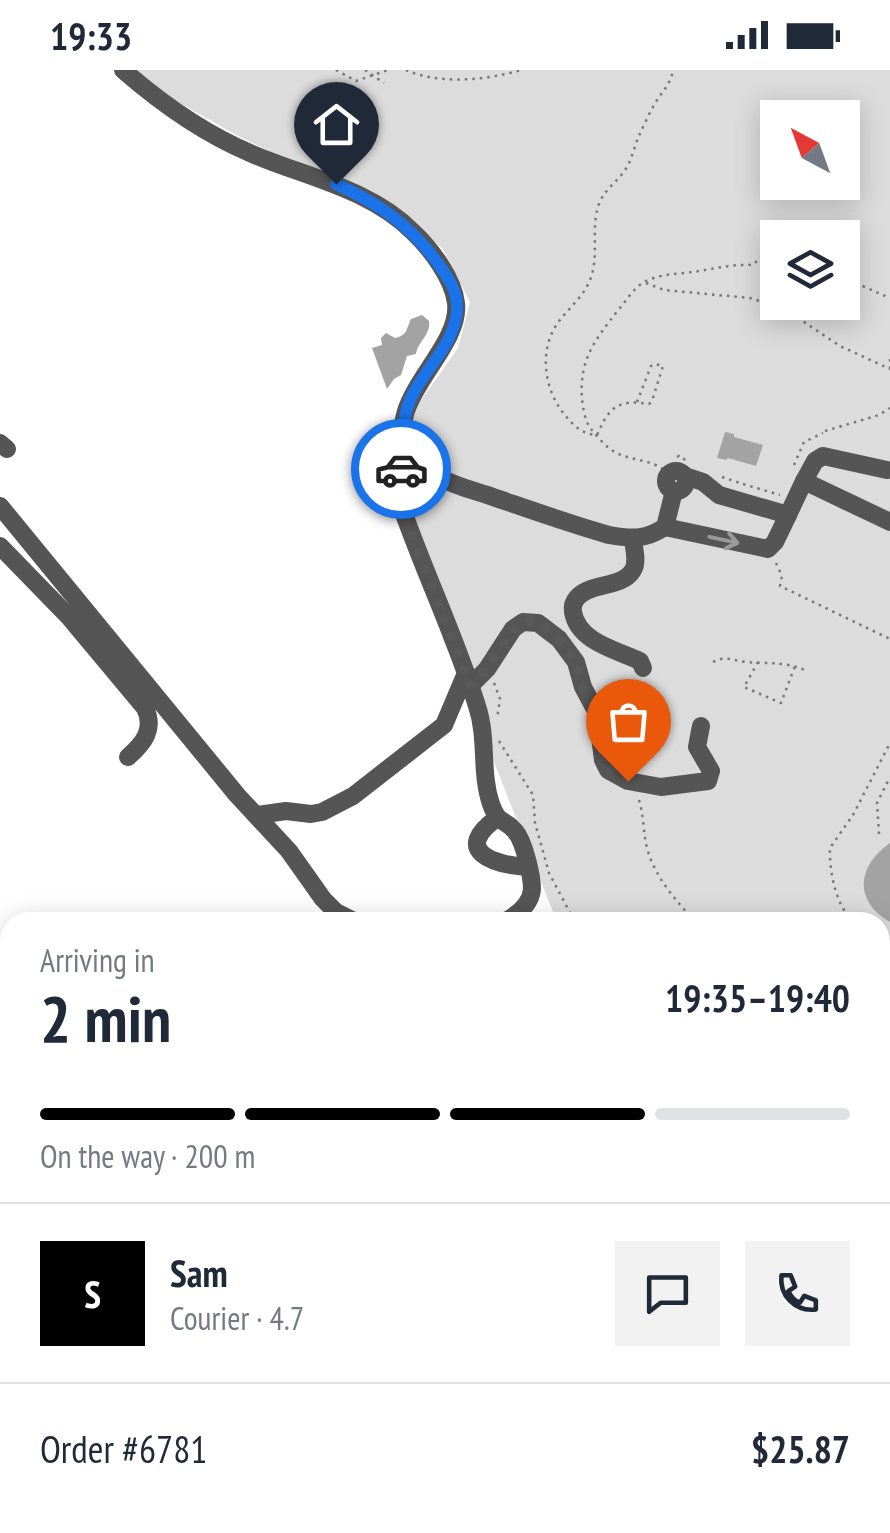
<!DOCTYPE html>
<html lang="en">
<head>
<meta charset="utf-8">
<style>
  body { margin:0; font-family:"PT Sans Narrow",sans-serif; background:#f2f2f3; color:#1f2937; height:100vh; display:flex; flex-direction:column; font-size:38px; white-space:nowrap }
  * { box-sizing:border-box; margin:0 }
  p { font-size:32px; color:#747a83 }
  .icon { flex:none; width:55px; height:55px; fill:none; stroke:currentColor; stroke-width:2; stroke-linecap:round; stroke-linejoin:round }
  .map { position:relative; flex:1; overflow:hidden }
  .panel { position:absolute; left:0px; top:842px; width:890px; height:622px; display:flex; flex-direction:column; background:#fff; border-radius:30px 30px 0 0; box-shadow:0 5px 25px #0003 }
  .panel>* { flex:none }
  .needle { width:65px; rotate:319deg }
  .buttons { position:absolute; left:760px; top:30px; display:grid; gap:20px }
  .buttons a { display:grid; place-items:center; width:100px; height:100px; border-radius:0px; background:#fff; box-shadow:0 5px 25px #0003; font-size:50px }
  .pin { position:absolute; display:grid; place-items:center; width:85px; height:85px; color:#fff; margin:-102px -42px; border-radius:50% 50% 50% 0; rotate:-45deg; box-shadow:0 0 10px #0007 }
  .pin .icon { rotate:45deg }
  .courier { position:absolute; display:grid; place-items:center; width:100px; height:100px; margin:-50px; border:8px solid #1a73e8; border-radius:50%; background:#fff; color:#222; box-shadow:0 2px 12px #0007 }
  .summary em { font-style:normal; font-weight:700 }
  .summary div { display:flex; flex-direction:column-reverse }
  .summary { display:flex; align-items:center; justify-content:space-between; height:170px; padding:0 40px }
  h1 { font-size:65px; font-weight:700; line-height:75px }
  .bar { display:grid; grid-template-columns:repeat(4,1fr); gap:15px 10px; align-content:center; height:120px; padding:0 40px }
  .bar i { height:12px; border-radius:8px; background:#e0e1e3 }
  .bar .active { background:#000 }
  .bar p { grid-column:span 4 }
  .line { display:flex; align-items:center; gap:25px; padding:0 40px; border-top:2px solid #e0e1e3 }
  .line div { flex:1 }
  .round { display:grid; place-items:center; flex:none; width:105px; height:105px; border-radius:0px; background:#f2f2f3 }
  .status { display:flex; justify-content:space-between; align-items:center; height:70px; padding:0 50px; background:#fff; direction:ltr }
  .status svg { height:28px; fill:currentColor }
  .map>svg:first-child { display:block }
  .green { fill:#dcdcdc; fill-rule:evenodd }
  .water { fill:#a3a3a3 }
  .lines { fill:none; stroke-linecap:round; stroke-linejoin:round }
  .path { stroke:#777; stroke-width:2.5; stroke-dasharray:2.5 5; stroke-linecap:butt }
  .minor { stroke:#555; stroke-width:18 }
  .oneway { stroke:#999 }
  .done { stroke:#595959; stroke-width:10; stroke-dasharray:0 18 }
  .route { stroke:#1a73e8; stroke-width:12 }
</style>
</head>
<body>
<div class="status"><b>19:33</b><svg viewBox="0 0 49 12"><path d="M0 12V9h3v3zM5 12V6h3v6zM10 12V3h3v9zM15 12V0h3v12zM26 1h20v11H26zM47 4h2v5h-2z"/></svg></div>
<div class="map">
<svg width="890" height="1463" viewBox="0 0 890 1463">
  <rect width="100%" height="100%" fill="#fff"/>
  <path class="green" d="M 136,0 L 890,0 L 890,1463 L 491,1463 L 489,1455 L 880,1455 L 880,852 L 557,852 L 453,588 L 445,575 L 423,503 L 395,434 L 387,403 L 388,372 L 417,336 L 458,278 L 470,232 L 443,179 L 409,150 L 236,65 L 171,28 ZM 778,48 L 842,48 L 842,112 L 778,112 ZM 778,168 L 842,168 L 842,232 L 778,232 Z"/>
  <g class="water">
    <path d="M 422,245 L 429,251 C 431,265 418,271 416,284 L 407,286 L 401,305 L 394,309 L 387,319 L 372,278 L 382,275 L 381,268 L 386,263 L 395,268 C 408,265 406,259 411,249 Z"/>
    <path d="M 725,362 L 734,364 L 734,367 L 763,375 L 756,396 L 728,388 L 726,390 L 717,388 Z"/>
    <path d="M 890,773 L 890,852 C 853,831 857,796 890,773 Z"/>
  </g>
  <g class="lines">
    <g class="path">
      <path d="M 336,0 L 356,11 L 388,0"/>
      <path d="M 365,0 L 384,13"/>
      <path d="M 406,0 C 439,15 487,10 521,0"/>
      <path d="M 842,207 L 890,228"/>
      <path d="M 646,213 L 664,220 L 750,228 L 783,238 L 840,276 L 890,299"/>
      <path d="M 890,299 L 890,285"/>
      <path d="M 637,332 L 651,296 L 655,294 L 663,296 L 652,331 L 649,334 C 618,329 609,337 597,365 C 580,364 571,353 561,340 C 545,317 540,285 554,259 C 564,241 582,230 590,210 C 600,185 590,158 599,134 C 605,118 619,111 627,97 C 632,88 634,78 638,68 C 644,55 651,39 659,27 C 666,18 671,11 673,0"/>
      <path d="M 825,361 L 879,345 L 890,338"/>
      <path d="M 679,385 L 678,387 L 689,391"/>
      <path d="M 794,395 L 804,372 L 823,363"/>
      <path d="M 669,404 C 653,388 631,392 613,381 C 605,376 597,366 591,359 C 585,351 583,339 582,329 C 579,289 595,270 619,239 C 627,230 634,217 646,211 C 663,203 682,204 699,201 C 717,198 734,194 753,195 L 772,176 L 778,177"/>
      <path d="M 722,407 L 743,414"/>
      <path d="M 743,414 L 780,425"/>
      <path d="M 776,493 L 782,506 L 780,516 L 890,569"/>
      <path d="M 713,592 C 726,585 733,591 746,592 C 769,594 782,591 805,600"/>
      <path d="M 758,592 L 744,617 L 781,633 L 795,596"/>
      <path d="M 494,613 L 500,629 L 497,649"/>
      <path d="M 499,671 L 533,725 L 535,753 L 549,803 L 575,852"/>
      <path d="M 639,730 C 644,746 643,762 647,778 C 655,808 676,830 695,852"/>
      <path d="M 879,764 L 877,733 L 890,707"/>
      <path d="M 854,852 C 836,837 829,801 830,778 L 853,745 L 890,673"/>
      <path d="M 880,866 L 890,870"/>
      <path d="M 880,991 L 890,996"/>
      <path d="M 880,1380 L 890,1379"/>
      <path d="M 526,1455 L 533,1460 L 580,1457 L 586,1463"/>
      <path d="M 813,1455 L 819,1463"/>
    </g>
    <g class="minor">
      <path d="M 123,0 C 162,34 203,63 250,83 C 305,107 369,118 413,162 C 431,179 453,208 456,233 C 462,282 374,337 413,385 C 420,394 433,403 443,409 C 458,417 476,421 493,427 C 531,440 570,454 609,465 C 631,469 645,470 665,457"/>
      <path d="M 0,373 L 7,379"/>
      <path d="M 413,385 C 405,393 394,403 394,415 C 418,490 454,561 477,636 C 488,669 480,702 491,734 C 499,756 503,747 515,761 C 524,771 532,806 532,819 C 531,835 517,845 504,852"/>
      <circle cx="676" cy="411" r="10"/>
      <path d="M 804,411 L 815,391 L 823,386 L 887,400"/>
      <path d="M 674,421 L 665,457 L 768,479 L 775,472 L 788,445 L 719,425 L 703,412 L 685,406"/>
      <path d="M 0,436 L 237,725 L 289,781 L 323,829 L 336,842 L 356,852"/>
      <path d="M 788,445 L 804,411 L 890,452"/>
      <path d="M 633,470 C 634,479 638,492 633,500 C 625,514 604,514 591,519 C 580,523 571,530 573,542 C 578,572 617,580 640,591 L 643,598"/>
      <path d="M 0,476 L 69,547 L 145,638 C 155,659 144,673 128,687"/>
      <path d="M 470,616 L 487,599 L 513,559 L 523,552 L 538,553 L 559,569 L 576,592 L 583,617 L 597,643 L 603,690 L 608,700 L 628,711 L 661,717 L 708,711 L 711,701 L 697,677 L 701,656"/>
      <path d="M 258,745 L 286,741 L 311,744 L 322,742 L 353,726 L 444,655 L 466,603"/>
      <path d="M 497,748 C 451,781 494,795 528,797"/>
    </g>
  </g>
  <defs><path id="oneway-shaft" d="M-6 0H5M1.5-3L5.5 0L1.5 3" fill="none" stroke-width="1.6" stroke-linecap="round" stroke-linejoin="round" transform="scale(2.5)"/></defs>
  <use class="oneway" href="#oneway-shaft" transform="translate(724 470) rotate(12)"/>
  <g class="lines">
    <path class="done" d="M 401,399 L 394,409 L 397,426 L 470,616 L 484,602 L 517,556 L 526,551 L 533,551 L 543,556 L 564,574 L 576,592 L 582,617 L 597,642 L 604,694 L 613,704 L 628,711"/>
    <path class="route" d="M 336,114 C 377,133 406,152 434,188 C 444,202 457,218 457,236 C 458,291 379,324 413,385 L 401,399"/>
  </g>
</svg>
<div class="buttons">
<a><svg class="needle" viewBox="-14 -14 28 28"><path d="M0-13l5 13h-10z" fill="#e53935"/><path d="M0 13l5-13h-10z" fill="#747a83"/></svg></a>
<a><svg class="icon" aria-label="layers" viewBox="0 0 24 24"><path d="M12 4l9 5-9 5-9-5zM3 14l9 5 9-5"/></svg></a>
</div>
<div class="pin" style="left:628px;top:711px;background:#ea580c"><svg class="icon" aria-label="bag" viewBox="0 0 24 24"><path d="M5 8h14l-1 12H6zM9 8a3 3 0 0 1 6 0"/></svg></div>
<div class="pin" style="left:336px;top:114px;background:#1f2937"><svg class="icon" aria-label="home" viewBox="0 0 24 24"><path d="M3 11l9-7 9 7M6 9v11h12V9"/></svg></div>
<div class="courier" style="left:401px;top:399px"><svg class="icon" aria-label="car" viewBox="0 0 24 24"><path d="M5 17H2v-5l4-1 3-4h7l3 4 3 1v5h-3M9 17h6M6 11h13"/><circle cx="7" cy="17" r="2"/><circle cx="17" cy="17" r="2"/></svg></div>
<section class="panel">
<div class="summary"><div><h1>2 min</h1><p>Arriving in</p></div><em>19:35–19:40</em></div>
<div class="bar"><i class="active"></i><i class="active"></i><i class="active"></i><i></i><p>On the way · 200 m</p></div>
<div class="line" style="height:180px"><b class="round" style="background:#000;color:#fff">S</b><div><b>Sam</b><p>Courier · 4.7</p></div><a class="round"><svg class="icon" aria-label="chat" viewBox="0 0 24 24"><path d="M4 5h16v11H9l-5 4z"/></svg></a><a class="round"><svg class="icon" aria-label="phone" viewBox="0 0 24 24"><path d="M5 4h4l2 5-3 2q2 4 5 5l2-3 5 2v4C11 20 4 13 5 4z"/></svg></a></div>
<div class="line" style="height:130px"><div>Order #6781</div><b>$25.87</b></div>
</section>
</div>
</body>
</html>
